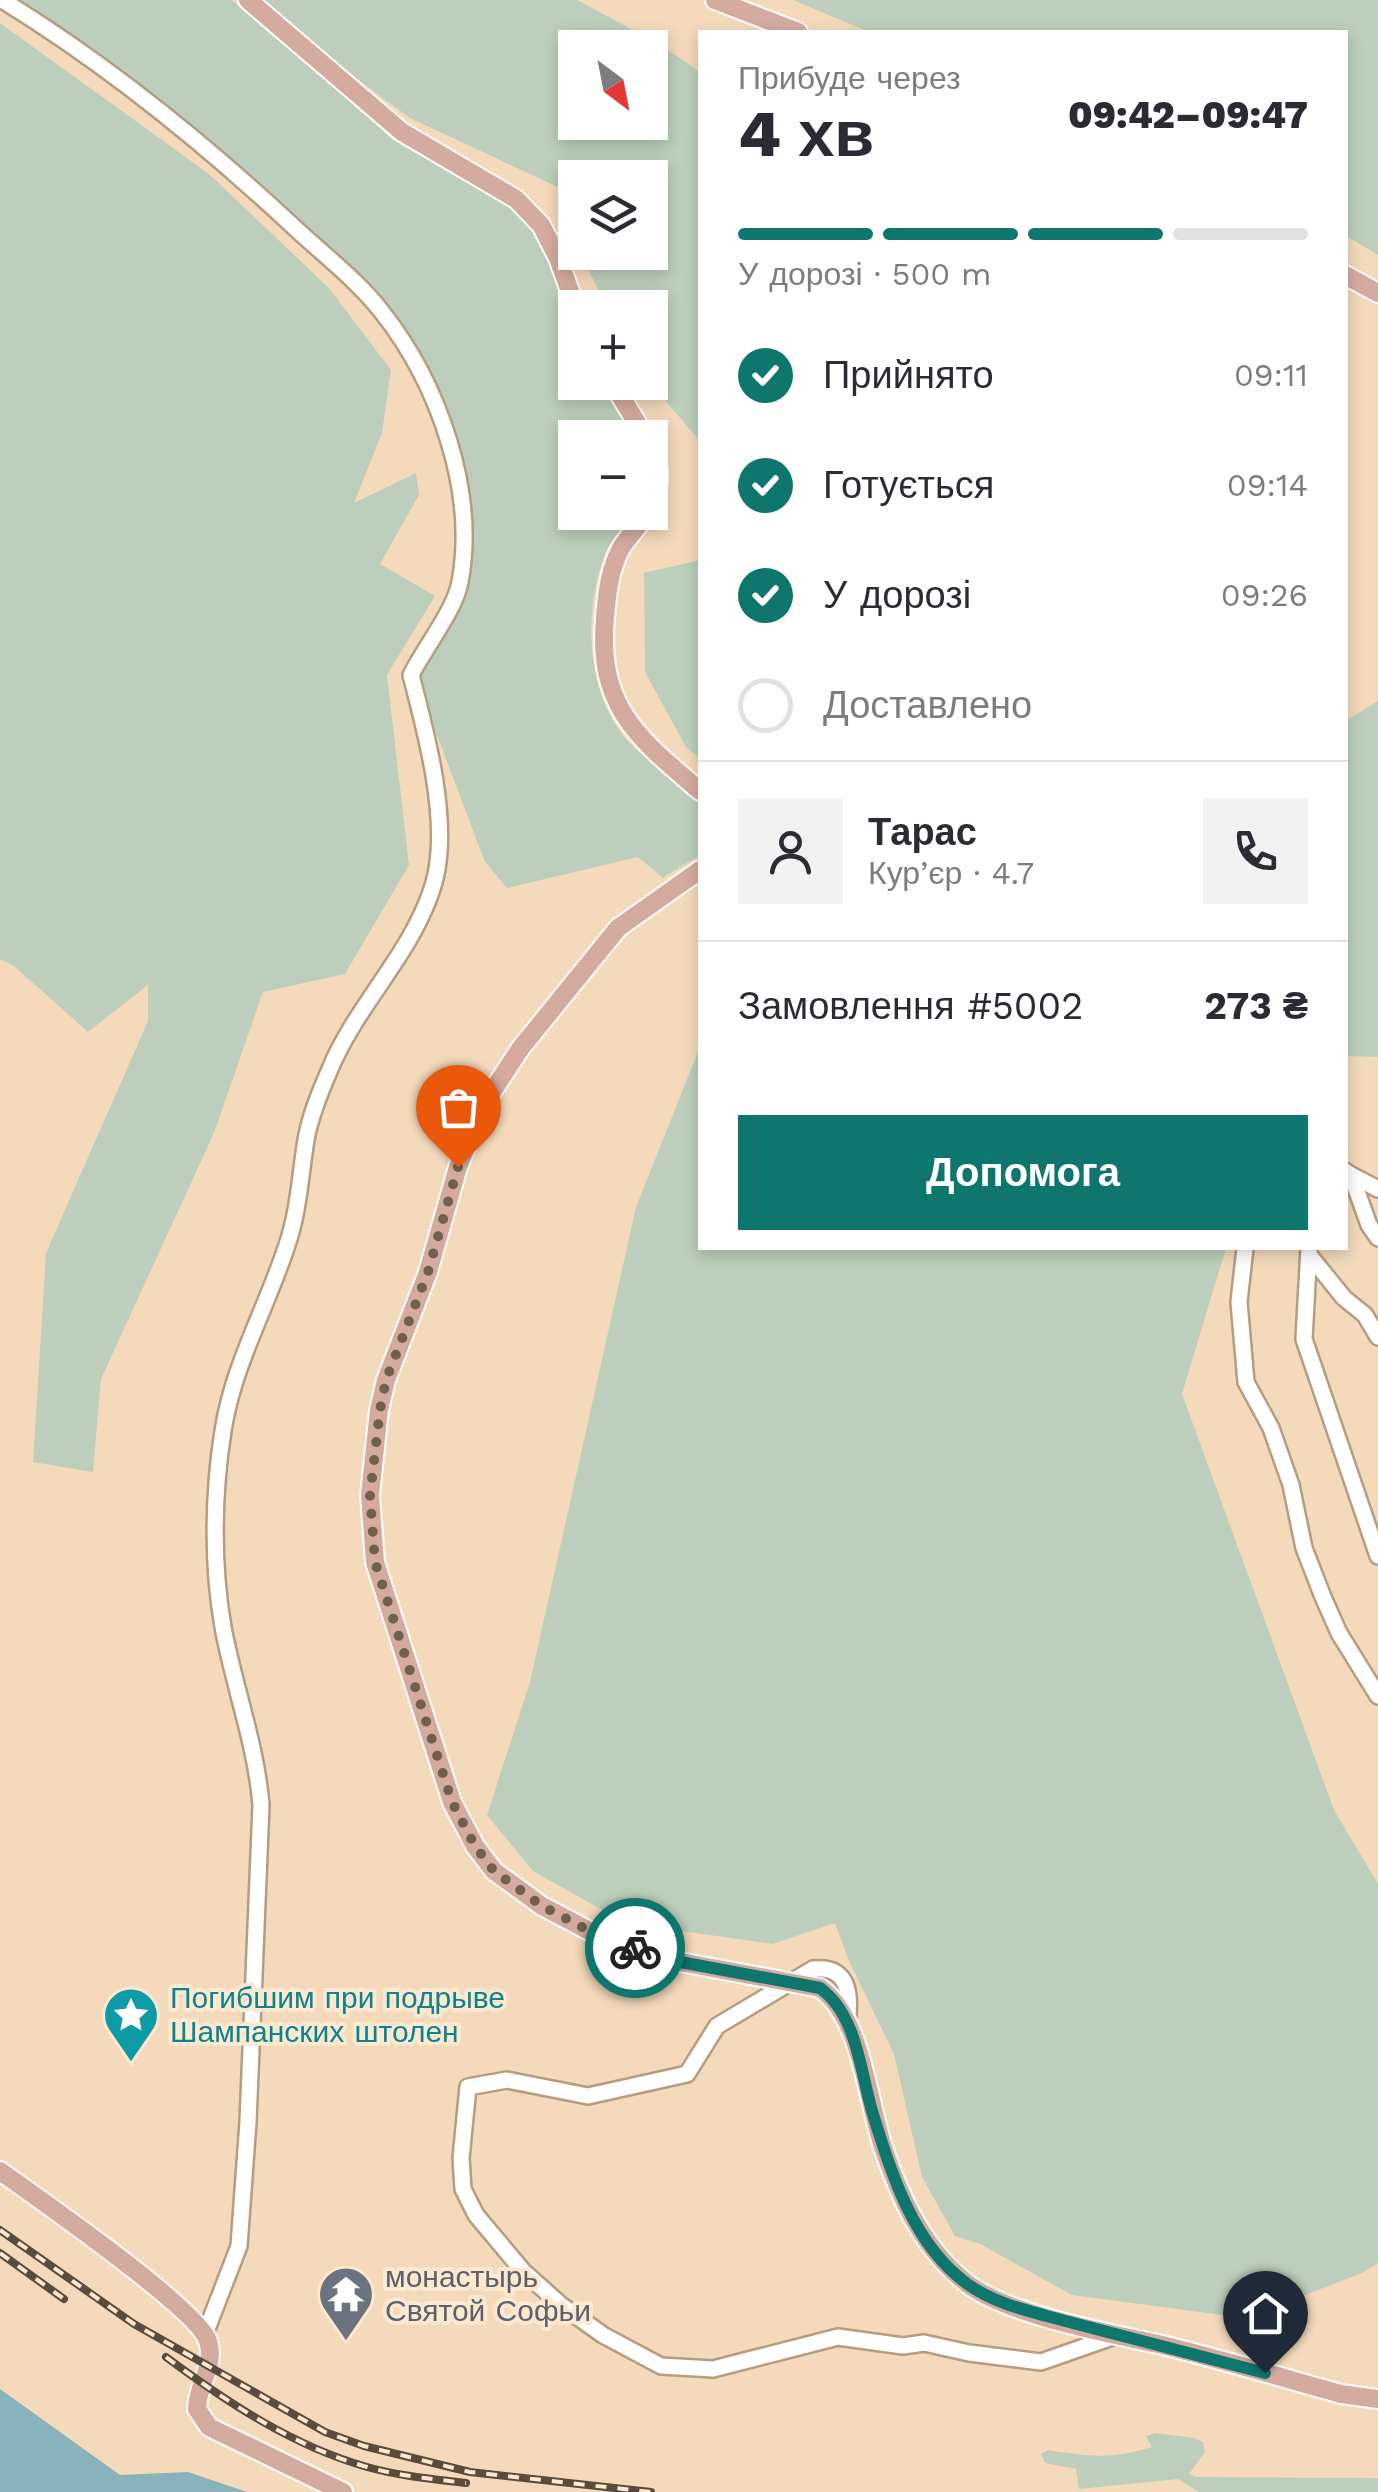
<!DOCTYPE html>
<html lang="uk">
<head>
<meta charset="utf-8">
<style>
  body { margin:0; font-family:"Work Sans",sans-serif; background:#f2f2f3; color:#2b2b33; height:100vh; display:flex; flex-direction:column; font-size:38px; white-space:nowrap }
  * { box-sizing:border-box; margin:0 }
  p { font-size:32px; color:#7c7c81 }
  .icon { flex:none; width:55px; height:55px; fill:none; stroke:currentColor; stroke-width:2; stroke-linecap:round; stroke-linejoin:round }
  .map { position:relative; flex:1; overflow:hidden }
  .sheet { position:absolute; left:698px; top:30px; width:650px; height:1220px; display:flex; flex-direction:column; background:#fff; border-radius:0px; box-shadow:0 5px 15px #0003 }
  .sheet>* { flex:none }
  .needle { width:65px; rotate:148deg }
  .tools { position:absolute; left:558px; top:30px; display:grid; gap:20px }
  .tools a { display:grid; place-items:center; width:110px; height:110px; border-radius:0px; background:#fff; box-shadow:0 5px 15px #0003; font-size:50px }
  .pin { position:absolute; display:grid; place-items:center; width:85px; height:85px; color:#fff; margin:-102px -42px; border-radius:50% 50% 50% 0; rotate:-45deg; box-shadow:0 0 10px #0007 }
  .pin .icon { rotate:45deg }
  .courier { position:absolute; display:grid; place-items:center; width:100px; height:100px; margin:-50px; border:8px solid #0f766e; border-radius:50%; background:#fff; color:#222; box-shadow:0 2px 12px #0007 }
  .headline em { font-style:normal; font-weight:800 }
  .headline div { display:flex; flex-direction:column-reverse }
  .headline { display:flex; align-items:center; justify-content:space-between; height:170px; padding:0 40px }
  h1 { font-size:65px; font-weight:800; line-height:75px }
  .bar { display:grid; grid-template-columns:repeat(4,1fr); gap:15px 10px; align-content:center; height:120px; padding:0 40px }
  .bar i { height:12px; border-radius:8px; background:#e1e1e2 }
  .bar .selected { background:#0f766e }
  .bar p { grid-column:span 4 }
  .line { display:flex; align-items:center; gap:25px; padding:0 40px; border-top:2px solid #e1e1e2 }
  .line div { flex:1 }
  .round { display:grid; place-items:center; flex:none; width:105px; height:105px; border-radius:0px; background:#f2f2f3 }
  ol { padding:0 40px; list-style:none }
  li { display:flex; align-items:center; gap:30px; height:110px }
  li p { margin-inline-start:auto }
  li .icon { padding:10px; border-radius:50%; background:#0f766e; color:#fff; stroke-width:4 }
  li:last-child { color:#7c7c81 }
  li i { width:55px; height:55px; border:5px solid #e1e1e2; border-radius:50% }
  .primary-button { display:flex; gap:20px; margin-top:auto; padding:20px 40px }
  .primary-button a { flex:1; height:115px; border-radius:0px; background:#0f766e; color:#fff; font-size:40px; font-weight:800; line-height:115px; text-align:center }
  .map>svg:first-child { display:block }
  .green { fill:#bdcfbc; fill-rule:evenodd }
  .water { fill:#89b3bc }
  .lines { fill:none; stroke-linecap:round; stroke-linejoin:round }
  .minor-casing { stroke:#b59d80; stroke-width:20 }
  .major-casing { stroke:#fff; stroke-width:22 }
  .minor { stroke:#fff; stroke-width:15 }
  .major { stroke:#d5aba0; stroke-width:18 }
  .rail-casing { stroke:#594c3c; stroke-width:8 }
  .rail { stroke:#fde8d0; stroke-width:4; stroke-dasharray:11; stroke-linecap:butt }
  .done { stroke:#70614e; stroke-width:10; stroke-dasharray:0 18 }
  .route { stroke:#0f766e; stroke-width:12 }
  .labels { text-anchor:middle; stroke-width:8; stroke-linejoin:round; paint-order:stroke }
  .culture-label { font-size:30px; fill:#0d838f; stroke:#fde8d0; text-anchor:start }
  .worship-label { font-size:30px; fill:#5b616d; stroke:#fde8d0; text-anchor:start }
</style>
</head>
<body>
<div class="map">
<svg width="1378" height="2492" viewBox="0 0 1378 2492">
  <rect width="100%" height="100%" fill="#f4dabb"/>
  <g class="green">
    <path d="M 15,0 L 231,0 L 258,19 L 393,140 L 512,208 L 532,229 L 542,244 L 575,327 L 575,382 L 601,383 L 634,437 L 575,438 L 575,512 L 634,513 C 626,525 613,536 607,550 C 581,609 585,705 637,750 C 656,766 680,779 700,794 L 698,856 L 663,878 L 638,857 L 507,888 L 485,862 L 416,680 C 421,668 426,656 432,645 C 440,631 457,617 462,602 C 498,480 426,360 350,271 C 330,246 302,225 278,204 C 196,128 109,61 15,0 Z"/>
    <path d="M 249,0 L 577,0 L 661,45 L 700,72 L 700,441 L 650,383 L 650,308 L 607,307 L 580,253 L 650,252 L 650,178 L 575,178 L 575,237 L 560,188 L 410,118 ZM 575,48 L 650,48 L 650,122 L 575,122 Z"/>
    <path d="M 793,0 L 1378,0 L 1378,255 L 1345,235 L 1345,32 L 869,32 Z"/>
    <path d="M 0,23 L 209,174 L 329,288 L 391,370 L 382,433 L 354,503 L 416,473 L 419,495 L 380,564 L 435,596 L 387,675 L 409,865 L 345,974 L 263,992 L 214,1133 L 101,1379 L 93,1472 L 33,1462 L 46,1253 L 148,1021 L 148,985 L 88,1032 L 14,966 L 0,959 Z"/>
    <path d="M 700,560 L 700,758 L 686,747 L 645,672 L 644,573 Z"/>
    <path d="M 1378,701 L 1378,1057 L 1345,1056 L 1345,721 Z"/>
    <path d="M 700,1047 L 700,1248 L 1226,1248 L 1182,1394 L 1334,1810 L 1378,1884 L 1378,2263 L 1362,2273 L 1245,2318 L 1072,2295 L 980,2244 L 955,2236 L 922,2177 L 894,2054 L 849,1961 L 835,1923 L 773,1944 L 625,1923 L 533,1871 L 487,1815 L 530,1682 L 636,1207 Z"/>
    <path d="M 1155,2433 L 1194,2438 L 1203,2442 L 1205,2452 L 1189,2474 L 1196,2477 L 1378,2478 L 1378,2492 L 1199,2492 L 1178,2479 L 1079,2489 L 1076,2469 L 1045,2463 L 1041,2454 L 1048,2450 C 1090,2456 1110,2460 1152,2447 L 1146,2436 Z"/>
  </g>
  <path class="water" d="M 0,2389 L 120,2475 L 188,2472 L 247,2492 L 0,2492 Z"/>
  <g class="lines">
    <g class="minor-casing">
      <g id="minor">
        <path d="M 2,0 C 108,65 204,143 295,228 C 324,255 358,281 382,312 C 438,383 477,491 460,582 C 455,610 425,647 411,675 C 426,733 447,810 437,869 C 433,893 421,918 409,939 C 384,982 349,1023 330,1069 C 320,1092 310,1116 306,1140 C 300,1176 299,1210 287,1245 C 267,1307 233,1365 223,1431 C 213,1494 212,1564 223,1627 C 234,1687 256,1744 261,1805 L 248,2122 L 239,2246 L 205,2334"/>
        <path d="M 1345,1171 L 1351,1175 L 1369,1225 L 1378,1238"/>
        <path d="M 1351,1175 L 1378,1189"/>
        <path d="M 1245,1248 L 1239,1302 L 1246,1382 L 1271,1428 L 1291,1485 L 1304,1548 L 1323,1597 L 1339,1633 L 1378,1696"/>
        <path d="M 1309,1248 L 1304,1339 L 1378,1556"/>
        <path d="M 1310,1256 L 1344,1298 L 1365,1315 L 1378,1337"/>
        <path d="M 847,2024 C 851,1996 850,1965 813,1969 L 717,2026 L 687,2074 L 588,2096 L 507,2080 L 468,2087 L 461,2158 L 463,2189 L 476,2215 L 523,2271 L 561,2305 L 603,2335 L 661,2366 L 713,2369 L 838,2337 L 903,2346 L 924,2343 L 969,2353 L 1041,2362 L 1118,2335"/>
      </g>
    </g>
    <g class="major-casing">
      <g id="major">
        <path d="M 248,0 L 402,132 L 516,199 L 541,225 L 558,258 L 576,308"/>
        <path d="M 715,0 L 798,32"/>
        <path d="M 1345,275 L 1378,293"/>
        <path d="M 612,382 L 646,438"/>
        <path d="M 650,446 C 661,467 661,484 650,506"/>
        <path d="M 647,512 C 640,526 627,537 620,550 C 609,572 607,594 605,618 C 597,707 638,738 700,791"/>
        <path d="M 700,870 L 618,928 L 520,1049 L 492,1092 L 474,1128 L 458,1167 L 428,1272 L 386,1380 L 379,1410 L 370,1495 L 375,1562 L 452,1802 L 475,1846 L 494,1871 L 542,1906 L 599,1936 L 675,1961 L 820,1988 C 862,2018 867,2099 883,2147 C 900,2197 922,2247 964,2281 C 1003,2314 1107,2333 1158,2344 C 1220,2359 1280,2377 1341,2394 L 1378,2399"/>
        <path d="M 0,2171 C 36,2197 198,2309 208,2341 C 216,2364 197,2386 197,2409 L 209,2427 L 343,2492"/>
      </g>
    </g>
    <use href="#minor" class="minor"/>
    <use href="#major" class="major"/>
    <g class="rail-casing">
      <g id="rail">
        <path d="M 0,2230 L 134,2324 L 325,2432 L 364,2446 L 470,2472 L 651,2492"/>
        <path d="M 0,2253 L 64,2299"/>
        <path d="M 166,2357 C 228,2403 293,2446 367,2467 C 399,2476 433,2479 466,2483"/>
      </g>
    </g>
    <use href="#rail" class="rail"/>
  </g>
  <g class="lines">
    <path class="done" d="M 458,1167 L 428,1272 L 386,1380 L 380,1410 L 370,1495 L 375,1562 L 452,1802 L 475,1846 L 494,1871 L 542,1906 L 599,1936 L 635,1948"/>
    <path class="route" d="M 635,1948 L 675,1961 L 820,1988 C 857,2015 860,2070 872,2111 C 891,2172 912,2243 966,2283 C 995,2305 1037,2313 1073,2323 C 1136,2340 1201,2356 1265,2373"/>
  </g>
  <defs>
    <g id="sight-pin" transform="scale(2.875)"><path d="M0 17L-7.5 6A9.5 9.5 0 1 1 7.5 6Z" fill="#0f9aa8" stroke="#fde8d0"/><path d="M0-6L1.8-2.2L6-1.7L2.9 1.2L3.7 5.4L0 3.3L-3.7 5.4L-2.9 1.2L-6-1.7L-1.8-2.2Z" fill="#fff"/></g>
    <g id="temple-pin" transform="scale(2.875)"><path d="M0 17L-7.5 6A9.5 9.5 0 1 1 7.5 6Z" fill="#6b7280" stroke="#fde8d0"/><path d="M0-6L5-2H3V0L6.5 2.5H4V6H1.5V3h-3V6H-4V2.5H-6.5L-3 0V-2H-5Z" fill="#fff"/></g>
  </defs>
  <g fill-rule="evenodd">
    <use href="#sight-pin" x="131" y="2015"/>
    <use href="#temple-pin" x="346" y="2294"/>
  </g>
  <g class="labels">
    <g class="culture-label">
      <text x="170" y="2008">Погибшим при подрыве<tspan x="170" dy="34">Шампанских штолен</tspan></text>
    </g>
    <g class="worship-label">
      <text x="385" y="2287">монастырь<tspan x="385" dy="34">Святой Софьи</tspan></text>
    </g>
  </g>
</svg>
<div class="tools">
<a><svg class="needle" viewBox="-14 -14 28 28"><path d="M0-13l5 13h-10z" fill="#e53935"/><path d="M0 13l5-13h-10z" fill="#7c7c81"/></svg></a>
<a><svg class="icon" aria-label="layers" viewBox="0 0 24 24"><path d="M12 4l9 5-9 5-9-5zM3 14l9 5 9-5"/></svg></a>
<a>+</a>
<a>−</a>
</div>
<div class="pin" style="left:458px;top:1167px;background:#ea580c"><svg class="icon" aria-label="bag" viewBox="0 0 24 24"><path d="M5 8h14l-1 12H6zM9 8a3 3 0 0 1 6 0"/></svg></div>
<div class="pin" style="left:1265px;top:2373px;background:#1f2937"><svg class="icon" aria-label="home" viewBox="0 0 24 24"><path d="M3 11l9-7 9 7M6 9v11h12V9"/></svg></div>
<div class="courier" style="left:635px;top:1948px"><svg class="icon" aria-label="bike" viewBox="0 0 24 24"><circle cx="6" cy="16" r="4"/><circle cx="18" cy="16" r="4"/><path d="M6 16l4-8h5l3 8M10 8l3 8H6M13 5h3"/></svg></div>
<section class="sheet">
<div class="headline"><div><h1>4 хв</h1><p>Прибуде через</p></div><em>09:42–09:47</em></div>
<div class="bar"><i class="selected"></i><i class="selected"></i><i class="selected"></i><i></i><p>У дорозі · 500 m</p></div>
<ol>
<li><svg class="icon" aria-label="check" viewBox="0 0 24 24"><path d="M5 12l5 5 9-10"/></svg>Прийнято<p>09:11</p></li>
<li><svg class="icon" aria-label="check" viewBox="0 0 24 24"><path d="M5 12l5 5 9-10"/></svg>Готується<p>09:14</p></li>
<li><svg class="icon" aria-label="check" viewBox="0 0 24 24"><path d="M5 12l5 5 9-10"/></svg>У дорозі<p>09:26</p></li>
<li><i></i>Доставлено</li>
</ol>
<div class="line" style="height:180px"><a class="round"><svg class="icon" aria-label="person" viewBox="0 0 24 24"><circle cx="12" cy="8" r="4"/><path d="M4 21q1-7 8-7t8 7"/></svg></a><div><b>Тарас</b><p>Кур’єр · 4.7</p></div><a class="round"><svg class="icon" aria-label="phone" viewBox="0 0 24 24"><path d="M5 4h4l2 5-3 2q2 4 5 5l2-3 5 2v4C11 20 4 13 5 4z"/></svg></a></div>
<div class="line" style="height:130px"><div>Замовлення #5002</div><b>273 ₴</b></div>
<div class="primary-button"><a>Допомога</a></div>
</section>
</div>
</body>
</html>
